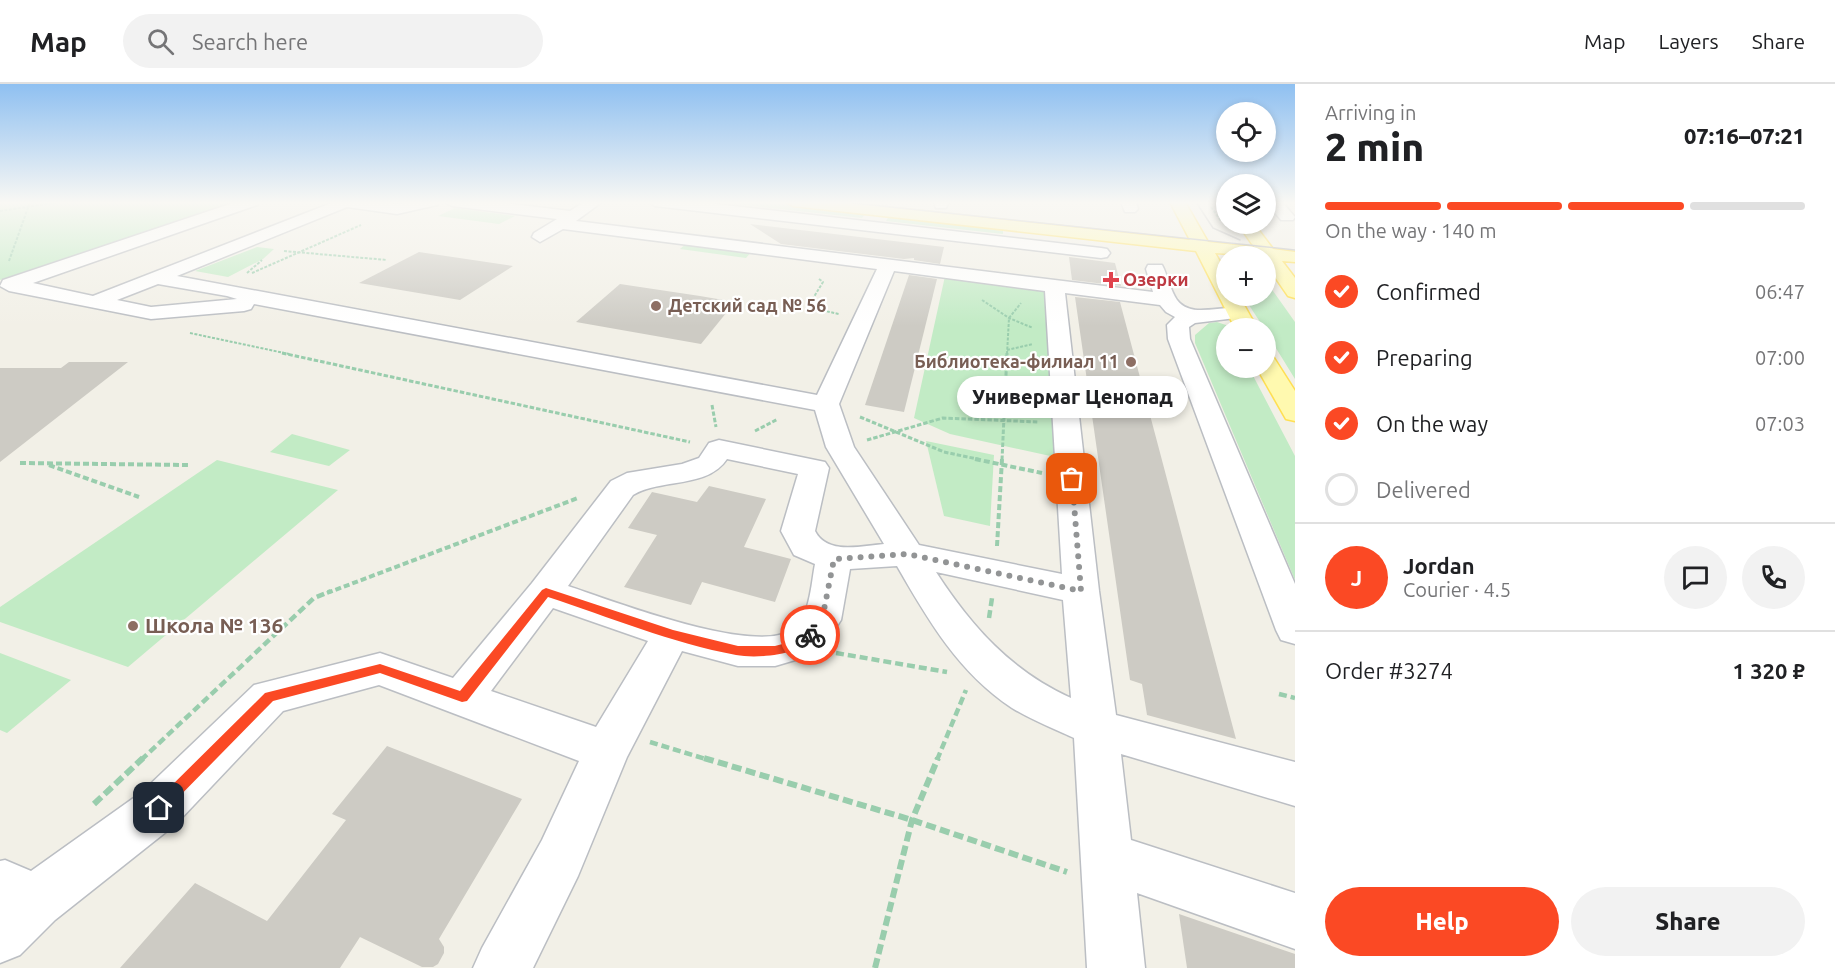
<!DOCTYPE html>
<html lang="en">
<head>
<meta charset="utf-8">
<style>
  body { margin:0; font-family:Ubuntu,sans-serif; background:#f2f2f2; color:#202124; height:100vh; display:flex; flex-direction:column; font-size:22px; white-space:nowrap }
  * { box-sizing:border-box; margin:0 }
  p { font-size:20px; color:#757577 }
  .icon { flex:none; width:33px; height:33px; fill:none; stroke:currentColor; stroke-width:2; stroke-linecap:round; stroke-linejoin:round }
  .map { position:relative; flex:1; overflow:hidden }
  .details { display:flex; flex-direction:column; background:#fff; width:540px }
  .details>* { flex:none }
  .tools { position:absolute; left:1216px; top:18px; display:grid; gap:12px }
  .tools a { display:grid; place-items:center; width:60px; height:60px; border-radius:50%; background:#fff; box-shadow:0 3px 9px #0003; font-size:30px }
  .pin { position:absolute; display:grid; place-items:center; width:51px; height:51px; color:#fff; margin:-26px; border-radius:12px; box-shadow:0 3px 9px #0006 }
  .courier { position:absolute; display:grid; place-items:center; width:60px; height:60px; margin:-30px; border:4px solid #fb4924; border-radius:50%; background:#fff; color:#222; box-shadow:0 2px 8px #0007 }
  .bubble { position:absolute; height:42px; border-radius:21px; background:#fff; box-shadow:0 3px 9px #0003; font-size:20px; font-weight:800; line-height:42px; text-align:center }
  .headline em { font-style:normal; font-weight:800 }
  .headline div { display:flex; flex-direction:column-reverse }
  .headline { display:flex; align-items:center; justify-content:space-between; height:102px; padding:0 30px }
  h1 { font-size:39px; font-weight:800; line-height:45px }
  .bar { display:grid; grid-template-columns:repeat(4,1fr); gap:9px 6px; align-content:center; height:72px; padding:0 30px }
  .bar i { height:8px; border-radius:4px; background:#e0e0e0 }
  .bar .on { background:#fb4924 }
  .bar p { grid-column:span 4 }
  .line { display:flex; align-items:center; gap:15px; padding:0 30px; border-top:2px solid #e0e0e0 }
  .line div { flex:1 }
  .round { display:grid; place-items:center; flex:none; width:63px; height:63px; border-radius:32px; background:#f2f2f2 }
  ol { padding:0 30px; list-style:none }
  li { display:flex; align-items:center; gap:18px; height:66px }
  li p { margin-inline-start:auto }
  li .icon { padding:6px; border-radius:50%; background:#fb4924; color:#fff; stroke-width:4 }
  li:last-child { color:#757577 }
  li i { width:33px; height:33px; border:3px solid #e0e0e0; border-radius:50% }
  .cta { display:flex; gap:12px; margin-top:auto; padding:12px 30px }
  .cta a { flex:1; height:69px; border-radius:36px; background:#fb4924; color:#fff; font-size:24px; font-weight:800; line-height:69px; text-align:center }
  .cta a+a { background:#f2f2f2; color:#202124 }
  header { display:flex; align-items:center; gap:36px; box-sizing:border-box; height:84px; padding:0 30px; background:#fff; border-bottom:2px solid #e0e0e0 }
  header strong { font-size:28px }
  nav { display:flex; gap:33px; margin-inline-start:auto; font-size:21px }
  .search { width:420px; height:54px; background:#f2f2f2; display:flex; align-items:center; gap:15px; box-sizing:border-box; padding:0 21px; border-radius:33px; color:#757577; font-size:22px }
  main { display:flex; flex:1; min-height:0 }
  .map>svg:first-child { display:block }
  .green { fill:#c2ebc5 }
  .building { fill:#cdcbc4 }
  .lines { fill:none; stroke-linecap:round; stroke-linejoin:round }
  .minor-casing { stroke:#bbbec3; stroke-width:3 }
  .major-casing { stroke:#ffdf53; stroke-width:3 }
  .path-far4 { stroke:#99cdad; stroke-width:2; stroke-dasharray:3 1.5; stroke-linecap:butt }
  .path-far3 { stroke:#99cdad; stroke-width:3; stroke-dasharray:4.5 2; stroke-linecap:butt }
  .path-far2 { stroke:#99cdad; stroke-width:4; stroke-dasharray:6 3; stroke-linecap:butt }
  .path-far1 { stroke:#99cdad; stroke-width:4.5; stroke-dasharray:8 4; stroke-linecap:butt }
  .path { stroke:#99cdad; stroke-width:6; stroke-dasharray:10 4.5; stroke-linecap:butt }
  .minor { fill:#fff; fill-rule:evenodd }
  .major { fill:#fff9af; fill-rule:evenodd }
  .tram { stroke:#b8b9ba; stroke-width:1.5 }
  .route { fill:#fb4924 }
  .done { stroke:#929495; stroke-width:6; stroke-dasharray:0 10.8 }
  .health-dot { fill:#e0444e; stroke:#fff; stroke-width:2 }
  .education-dot { fill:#8d6e63; stroke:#fff; stroke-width:2 }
  .labels { text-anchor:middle; stroke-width:4.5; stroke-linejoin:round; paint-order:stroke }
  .far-health-label { font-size:18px; font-weight:bold; fill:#be3a42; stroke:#fff; text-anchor:start }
  .far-education-label { font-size:18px; font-weight:bold; fill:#785e54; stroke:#fff; text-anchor:start }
  .education-label { font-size:21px; font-weight:bold; fill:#785e54; stroke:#fff; text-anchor:start }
</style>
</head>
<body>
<header>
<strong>Map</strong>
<div class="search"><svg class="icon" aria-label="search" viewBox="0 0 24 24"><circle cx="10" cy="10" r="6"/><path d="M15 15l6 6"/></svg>Search here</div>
<nav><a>Map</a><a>Layers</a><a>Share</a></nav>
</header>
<main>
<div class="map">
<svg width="1295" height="884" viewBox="0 0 1295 884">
  <rect width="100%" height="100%" fill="#f2f0e7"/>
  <g class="green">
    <path d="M 0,118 L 234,118 L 0,196 Z"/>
    <path d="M 718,118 L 762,118 L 865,130 L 862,134 Z"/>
    <path d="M 455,124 L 515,132 L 499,140 L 438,132 Z"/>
    <path d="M 889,132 L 1003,147 L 1003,150 L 886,137 Z"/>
    <path d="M 687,159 L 752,167 L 746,174 L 680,165 Z"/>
    <path d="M 257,163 L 274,165 L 263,175 L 228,193 L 195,187 Z"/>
    <path d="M 945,192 L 1045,205 L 1055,373 L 950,350 L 914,334 Z"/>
    <path d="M 1266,197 L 1295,238 L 1295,295 L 1266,248 L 1266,244 L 1264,244 L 1243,212 L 1266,212 Z"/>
    <path d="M 1217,238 L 1226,241 L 1228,244 L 1227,284 L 1249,284 L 1295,372 L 1295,496 L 1195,259 L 1195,251 L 1209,239 Z"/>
    <path d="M 292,350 L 350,366 L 329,382 L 270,368 Z"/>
    <path d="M 926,357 L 994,371 L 990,442 L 944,432 Z"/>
    <path d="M 217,376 L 338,406 L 128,583 L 0,538 L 0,523 Z"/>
    <path d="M 0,569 L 71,596 L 7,649 L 0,646 Z"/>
  </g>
  <g class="building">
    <path d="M 750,140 L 919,160 L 944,163 L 940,180 L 914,176 L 914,174 L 904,175 L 781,160 Z"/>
    <path d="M 419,168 L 513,182 L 460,216 L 359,199 Z"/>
    <path d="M 1069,173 L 1115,179 L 1121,202 L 1072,196 Z"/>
    <path d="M 909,191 L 937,195 L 904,328 L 865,321 Z"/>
    <path d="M 620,200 L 700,212 L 735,218 L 701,260 L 576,238 Z"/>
    <path d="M 1075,213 L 1120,218 L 1236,655 L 1147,631 L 1142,600 L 1130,596 Z"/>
    <path d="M 69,278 L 128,278 L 0,378 L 0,284 L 61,284 Z"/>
    <path d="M 709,402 L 766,415 L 744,463 L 791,475 L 775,518 L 702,498 L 691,521 L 624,503 L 657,451 L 628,444 L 652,408 L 697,418 Z"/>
    <path d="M 387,662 L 522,715 L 439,855 L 444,863 L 444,869 L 438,880 L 433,883 L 422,883 L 360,853 L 340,884 L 120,884 L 195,799 L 267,837 L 346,736 L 332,730 Z"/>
    <path d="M 1179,830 L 1295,870 L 1295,884 L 1187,884 Z"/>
  </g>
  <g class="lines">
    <g class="minor-casing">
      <g id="minor">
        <path d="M 236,118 L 259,118 L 257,121 L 33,199 L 93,212 L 334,118 L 397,120 L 439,118 L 437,121 L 397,130 L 347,123 L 177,192 L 817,311 L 877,185 L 563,145 L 540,158 L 532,153 L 534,149 L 557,135 L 452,122 L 445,118 L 495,118 L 570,127 L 584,118 L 602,118 L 576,137 L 1153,208 L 1146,185 L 1148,181 L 1162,181 L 1164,185 C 1168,195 1171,207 1177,216 C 1192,236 1224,219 1244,225 L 1248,229 L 1244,233 L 1195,239 L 1189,243 L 1190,255 L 1295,500 L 1295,560 L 1281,556 L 1276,546 L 1168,255 L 1167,241 L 1175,233 L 1166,228 L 1160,221 L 1065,209 L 1099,507 L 1116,631 L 1295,678 L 1295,722 L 1121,670 L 1131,756 L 1295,809 L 1295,865 L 1137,809 L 1145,884 L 1087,884 L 1074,654 C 1054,645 1032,636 1012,624 C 959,589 928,536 897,482 L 850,485 L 841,536 L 819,569 L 775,582 L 738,582 L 682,567 L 627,673 L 578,792 L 533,884 L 473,884 L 482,864 L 542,756 L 579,677 L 379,601 L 283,627 L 176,740 L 55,836 L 20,871 L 0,879 L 0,777 L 5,776 L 31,787 L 142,708 L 254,601 L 380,569 L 453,594 L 532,499 L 611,397 L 627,389 L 682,380 L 699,374 L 709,359 L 719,356 L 825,378 L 829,384 L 815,447 C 827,471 861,462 884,460 L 826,363 L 815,326 L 254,220 L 251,225 L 244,227 L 151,235 L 9,207 L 0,202 L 3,196 ZM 894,187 L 1045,207 L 1062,490 L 919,461 L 854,363 L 839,320 ZM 158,200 L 227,212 L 237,215 L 151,223 L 117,216 ZM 727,375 L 798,390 L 781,447 L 794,471 L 815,480 C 811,500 810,537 790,547 C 750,570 613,517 568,502 L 633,411 C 661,394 707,405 727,375 ZM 936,488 L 1063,516 L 1071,614 C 1011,587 971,542 936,488 ZM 553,524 L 648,557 L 596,643 L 491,607 Z"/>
        <path d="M 648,118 L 698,118 L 1101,164 L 1107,165 L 1110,169 L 1107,173 L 1101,174 L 655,122 Z"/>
        <path d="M 934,118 L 949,118 L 946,124 L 936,124 Z"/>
        <path d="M 1121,118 L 1136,118 L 1138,125 L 1135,128 L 1125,128 Z"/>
        <path d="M 1266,118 L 1282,118 L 1295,133 L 1293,136 L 1281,136 Z"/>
      </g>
    </g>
    <g class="major-casing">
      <g id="major">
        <path d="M 786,118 L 838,118 L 1190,156 L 1170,118 L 1185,118 L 1208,158 L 1254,163 L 1238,140 L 1254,140 L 1273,165 L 1295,168 L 1295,178 L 1282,177 L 1295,194 L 1295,214 L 1288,212 L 1266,180 L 1266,172 L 1215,169 L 1227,190 L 1227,212 L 1239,212 L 1257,244 L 1235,244 L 1196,167 L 793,122 Z"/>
        <path d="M 1266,272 L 1274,274 L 1295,307 L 1295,337 L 1286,335 L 1257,284 L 1266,284 Z"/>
      </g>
    </g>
    <g class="path-far4">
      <path d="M 1211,123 L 1221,137"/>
      <path d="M 0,127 L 60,118"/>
      <path d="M 284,167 L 387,176"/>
      <path d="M 9,177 L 30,118"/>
      <path d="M 247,189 L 262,176"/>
      <path d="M 252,189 L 361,141"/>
      <path d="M 819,195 L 823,198 L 812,216 L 825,227 L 839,230"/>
      <path d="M 982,216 L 1009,234 L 1033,244"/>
      <path d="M 190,249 L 289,270"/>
      <path d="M 1007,266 L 1033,260"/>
      <path d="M 1007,270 L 1009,234 L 1021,219"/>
    </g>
    <g class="path-far3">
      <path d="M 282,269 L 690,358"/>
      <path d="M 712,321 L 716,343"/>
      <path d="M 860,333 L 944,368 L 982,376"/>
      <path d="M 755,347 L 778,335"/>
      <path d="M 867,356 L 943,334 L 1039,338"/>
      <path d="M 1002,376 L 1007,269"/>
    </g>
    <g class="path-far2">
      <path d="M 975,375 L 1042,389"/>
      <path d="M 20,379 L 188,381"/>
      <path d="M 49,381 L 139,413"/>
      <path d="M 997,462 L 1002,375"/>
      <path d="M 327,509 L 578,414"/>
    </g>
    <g class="path-far1">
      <path d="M 989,534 L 992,514"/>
      <path d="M 836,569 L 947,588"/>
      <path d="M 1279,610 L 1295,614"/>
      <path d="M 650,658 L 709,676"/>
      <path d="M 141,676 L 314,514 L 331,507"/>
      <path d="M 937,676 L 966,606"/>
    </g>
    <g class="path">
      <path d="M 704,674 L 912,736 L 1067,788"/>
      <path d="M 94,720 L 143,674"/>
      <path d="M 875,884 L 912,736 L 938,674"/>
    </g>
    <use href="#minor" class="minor"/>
    <use href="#major" class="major"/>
    <g class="tram">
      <path d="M 844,118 L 1295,166"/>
      <path d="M 1196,118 L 1213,144 L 1240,156"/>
    </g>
  </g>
  <linearGradient id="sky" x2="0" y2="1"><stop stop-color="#8fc0f1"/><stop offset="0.49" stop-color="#f9f8f4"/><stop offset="1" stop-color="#f9f8f4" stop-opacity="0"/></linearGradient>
  <rect width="1295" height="242" fill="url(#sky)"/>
  <path class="route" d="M 546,504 L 673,546 L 738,562 L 775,562 L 801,555 L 810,547 L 816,551 C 804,571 758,575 736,571 C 672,559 609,533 548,513 L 467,617 L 462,618 L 380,589 L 273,617 L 164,728 L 159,730 L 154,728 L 151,724 L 154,719 L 265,609 L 380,580 L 460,607 L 542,506 Z"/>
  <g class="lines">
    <path class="done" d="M 810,551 L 822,536 L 834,475 L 907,470 L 1081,507 L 1072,395"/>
  </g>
  <path class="health-dot" d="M1108 187h6v6h6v6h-6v6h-6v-6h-6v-6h6z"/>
  <g class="education-dot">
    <circle cx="656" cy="222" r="6"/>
    <circle cx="1131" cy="278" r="6"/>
    <circle cx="133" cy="542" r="6"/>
  </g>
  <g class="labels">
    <g class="far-health-label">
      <text x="1123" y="202">Озерки</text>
    </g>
    <g class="far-education-label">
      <text x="668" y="228">Детский сад № 56</text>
      <text x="1119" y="284" text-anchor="end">Библиотека-филиал 11</text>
    </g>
    <g class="education-label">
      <text x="145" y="549">Школа № 136</text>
    </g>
  </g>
</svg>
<div class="tools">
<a><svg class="icon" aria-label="locate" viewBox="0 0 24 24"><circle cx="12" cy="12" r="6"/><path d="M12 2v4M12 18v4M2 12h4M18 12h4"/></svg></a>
<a><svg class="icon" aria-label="layers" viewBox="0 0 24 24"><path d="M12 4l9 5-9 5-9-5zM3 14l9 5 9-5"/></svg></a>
<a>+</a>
<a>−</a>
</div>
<div class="pin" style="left:1072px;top:395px;background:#ea580c"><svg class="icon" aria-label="bag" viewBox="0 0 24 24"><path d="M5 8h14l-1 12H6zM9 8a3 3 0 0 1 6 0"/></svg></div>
<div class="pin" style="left:159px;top:724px;background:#1f2937"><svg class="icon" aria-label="home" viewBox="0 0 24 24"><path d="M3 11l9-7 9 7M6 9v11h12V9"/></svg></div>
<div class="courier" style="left:810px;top:551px"><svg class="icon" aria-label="bike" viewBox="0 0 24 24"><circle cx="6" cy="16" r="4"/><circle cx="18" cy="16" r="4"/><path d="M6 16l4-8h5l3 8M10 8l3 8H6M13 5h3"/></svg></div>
<div class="bubble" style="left:957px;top:292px;width:231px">Универмаг Ценопад</div>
</div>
<section class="details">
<div class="headline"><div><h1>2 min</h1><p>Arriving in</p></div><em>07:16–07:21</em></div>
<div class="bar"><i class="on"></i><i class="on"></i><i class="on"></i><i></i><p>On the way · 140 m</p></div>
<ol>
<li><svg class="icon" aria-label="check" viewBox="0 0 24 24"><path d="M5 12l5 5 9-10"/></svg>Confirmed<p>06:47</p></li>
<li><svg class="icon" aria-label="check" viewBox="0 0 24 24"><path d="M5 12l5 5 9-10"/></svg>Preparing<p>07:00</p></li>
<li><svg class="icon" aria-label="check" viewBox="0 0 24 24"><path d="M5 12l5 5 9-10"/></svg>On the way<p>07:03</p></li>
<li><i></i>Delivered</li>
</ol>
<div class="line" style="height:108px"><b class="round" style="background:#fb4924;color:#fff">J</b><div><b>Jordan</b><p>Courier · 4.5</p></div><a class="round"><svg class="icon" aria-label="chat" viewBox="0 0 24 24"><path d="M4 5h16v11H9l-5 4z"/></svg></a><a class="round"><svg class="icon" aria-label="phone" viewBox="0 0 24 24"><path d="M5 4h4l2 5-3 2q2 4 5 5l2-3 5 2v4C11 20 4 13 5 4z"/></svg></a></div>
<div class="line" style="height:78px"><div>Order #3274</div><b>1 320 ₽</b></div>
<div class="cta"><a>Help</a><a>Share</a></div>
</section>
</main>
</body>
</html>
